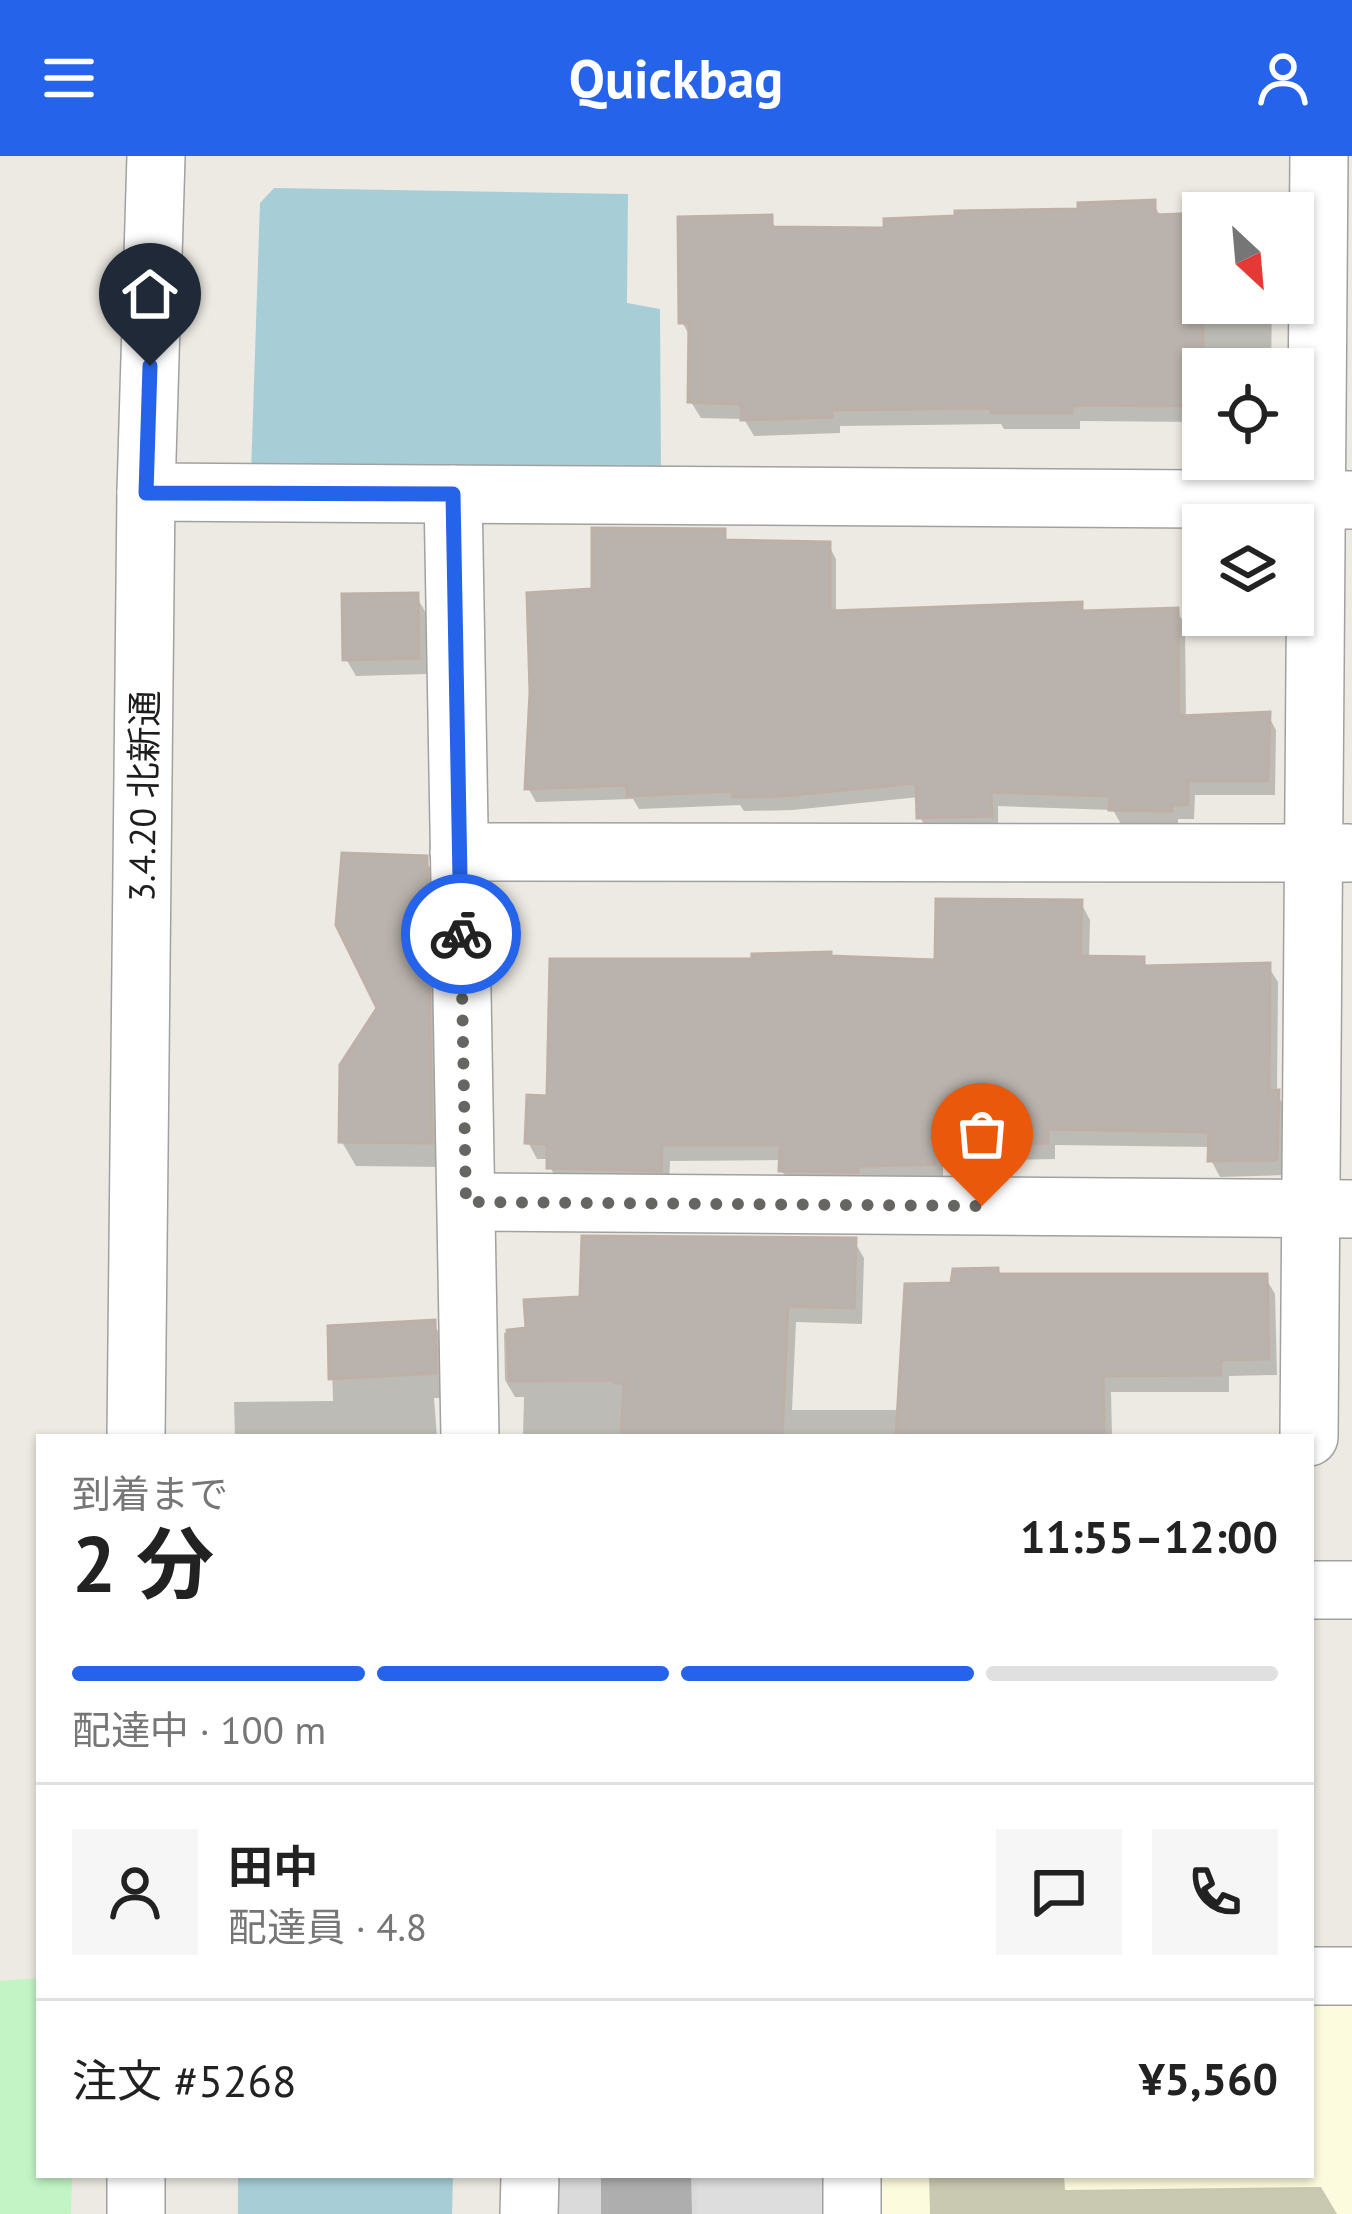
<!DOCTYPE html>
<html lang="ja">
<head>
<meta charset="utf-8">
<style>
  body { margin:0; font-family:"PT Sans","Noto Sans JP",sans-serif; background:#f6f6f6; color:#222; height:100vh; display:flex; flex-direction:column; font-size:45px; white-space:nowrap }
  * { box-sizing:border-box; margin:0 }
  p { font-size:39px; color:#767676 }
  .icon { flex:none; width:66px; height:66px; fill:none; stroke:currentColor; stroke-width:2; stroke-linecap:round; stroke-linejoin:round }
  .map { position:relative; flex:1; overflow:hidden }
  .side { position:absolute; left:36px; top:1278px; width:1278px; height:744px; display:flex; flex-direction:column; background:#fff; border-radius:0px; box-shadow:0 3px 9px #0004 }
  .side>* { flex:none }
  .needle { width:78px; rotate:154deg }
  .tools { position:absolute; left:1182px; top:36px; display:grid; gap:24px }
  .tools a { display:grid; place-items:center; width:132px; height:132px; border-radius:0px; background:#fff; box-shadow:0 3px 9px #0004; font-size:60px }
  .pin { position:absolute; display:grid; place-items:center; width:102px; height:102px; color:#fff; margin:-123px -51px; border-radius:50% 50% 50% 0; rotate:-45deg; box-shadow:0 0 12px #0007 }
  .pin .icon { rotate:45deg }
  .courier { position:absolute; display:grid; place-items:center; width:120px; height:120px; margin:-60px; border:9px solid #2563eb; border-radius:50%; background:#fff; color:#222; box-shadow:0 3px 15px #0007 }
  .head em { font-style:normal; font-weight:700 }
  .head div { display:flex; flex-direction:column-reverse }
  .head { display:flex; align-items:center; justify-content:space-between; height:204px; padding:0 36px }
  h1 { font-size:78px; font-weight:700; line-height:90px }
  .bar { display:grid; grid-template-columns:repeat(4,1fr); gap:18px 12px; align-content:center; height:144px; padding:0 36px }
  .bar i { height:15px; border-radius:9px; background:#e0e0e0 }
  .bar .current { background:#2563eb }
  .bar p { grid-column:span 4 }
  .line { display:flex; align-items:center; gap:30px; padding:0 36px; border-top:3px solid #e0e0e0 }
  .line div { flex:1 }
  .round { display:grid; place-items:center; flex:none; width:126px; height:126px; border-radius:0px; background:#f6f6f6 }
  header { display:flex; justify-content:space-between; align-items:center; height:156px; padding:0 36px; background:#2563eb; color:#fff; font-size:54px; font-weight:700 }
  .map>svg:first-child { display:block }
  .residential { fill:#dbdada }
  .education { fill:#fcfbde }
  .park { fill:#c3f4c6 }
  .parking { fill:#ddd }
  .water { fill:#a7ced7 }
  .shadow { fill:#0003 }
  .building { fill:#bab3ad; stroke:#beb0a7; stroke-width:3 }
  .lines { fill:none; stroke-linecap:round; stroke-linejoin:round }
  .minor-casing { stroke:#a1a1a1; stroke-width:60 }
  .minor { stroke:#fff; stroke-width:57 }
  .done { stroke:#666562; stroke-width:12; stroke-dasharray:0 21.6 }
  .route { stroke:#2563eb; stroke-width:15 }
  .labels { text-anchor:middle; stroke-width:9; stroke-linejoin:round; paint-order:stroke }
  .street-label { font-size:36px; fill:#1d1d1d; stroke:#fff }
</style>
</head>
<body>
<header><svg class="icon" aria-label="menu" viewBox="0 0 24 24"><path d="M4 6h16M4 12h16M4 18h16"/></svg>Quickbag<svg class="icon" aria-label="person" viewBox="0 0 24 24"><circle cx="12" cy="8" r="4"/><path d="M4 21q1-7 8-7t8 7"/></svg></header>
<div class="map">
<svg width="1352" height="2058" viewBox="0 0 1352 2058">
  <rect width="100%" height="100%" fill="#edeae3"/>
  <rect class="residential" x="550" y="2019" width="147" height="39"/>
  <path class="education" d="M 1311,1848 L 1352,1849 L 1352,2058 L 882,2058 L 882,2019 L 1311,2019 Z"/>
  <path class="park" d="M 39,1822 L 39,2019 L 72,2019 L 71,2058 L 0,2058 L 0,1825 Z"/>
  <rect class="parking" x="697" y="2019" width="129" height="39"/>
  <g class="water">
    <path d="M 274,32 L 628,38 L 627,147 L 660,153 L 661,315 L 251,317 L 260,47 Z"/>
    <path d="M 238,2019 L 453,2019 L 452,2058 L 238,2058 Z"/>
  </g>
  <g class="shadow">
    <path d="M 1153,48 L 1162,62 L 1203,60 L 1203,147 L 1272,147 L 1271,213 L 1203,213 L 1203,266 L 1080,265 L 1080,273 L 1004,273 L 1001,268 L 840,270 L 840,277 L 754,280 L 744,263 L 701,262 L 691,246 L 692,184 L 682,166 L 770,62 L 777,74 L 887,75 Z"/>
    <path d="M 723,376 L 729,387 L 828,388 L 836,403 L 836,458 L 1080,449 L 1085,458 L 1177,455 L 1185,469 L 1186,563 L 1268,559 L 1276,574 L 1275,639 L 1195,639 L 1194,663 L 1178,663 L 1178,669 L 1121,668 L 1113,654 L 998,650 L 998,674 L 928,676 L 920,661 L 919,641 L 793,654 L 744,655 L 740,649 L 639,653 L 633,643 L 536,646 L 528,632 L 595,436 Z"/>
    <path d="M 416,440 L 426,457 L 427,518 L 356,520 L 346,503 Z"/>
    <path d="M 425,703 L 439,728 L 444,1011 L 356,1010 L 342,986 Z"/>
    <path d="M 1081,747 L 1090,764 L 1089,803 L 1143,804 L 1148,813 L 1268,810 L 1278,826 L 1277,937 L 1286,954 L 1285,1019 L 1220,1021 L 1211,1004 L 1211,991 L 1055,989 L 1055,1003 L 943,1005 L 943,1024 L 791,1031 L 782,1015 L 782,1004 L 670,1005 L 669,1030 L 559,1027 L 550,1011 L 550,1003 L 537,1003 L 528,986 L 550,943 L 831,803 L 938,807 Z"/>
    <path d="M 854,1085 L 864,1102 L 862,1168 L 796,1166 L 792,1254 L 900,1254 L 954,1130 L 1000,1121 L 1265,1121 L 1275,1138 L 1277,1219 L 1229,1220 L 1229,1236 L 1111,1236 L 1112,1281 L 523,1281 L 524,1241 L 515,1241 L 505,1224 L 504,1177 L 529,1175 L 583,1144 Z"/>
    <path d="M 433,1167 L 443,1183 L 444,1242 L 434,1242 L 437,1281 L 235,1281 L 234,1246 L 333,1245 L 331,1173 Z"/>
    <path d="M 601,2019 L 691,2019 L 692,2058 L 601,2058 Z"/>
    <path d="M 929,2019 L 1064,2019 L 1065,2034 L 1321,2031 L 1337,2058 L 930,2058 Z"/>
  </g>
  <g class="building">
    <path d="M 1155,44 L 1155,59 L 1203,57 L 1203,250 L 1072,249 L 1072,257 L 991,257 L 991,252 L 832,254 L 832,261 L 741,264 L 741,248 L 688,246 L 689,167 L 679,167 L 678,61 L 772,59 L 772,71 L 884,72 L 884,63 L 955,60 L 955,55 L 1078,53 L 1078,47 Z"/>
    <path d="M 592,372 L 725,373 L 725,384 L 830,386 L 830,455 L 1082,446 L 1082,455 L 1178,452 L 1179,560 L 1270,556 L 1268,625 L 1188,625 L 1188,649 L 1172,649 L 1172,655 L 1109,654 L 1110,640 L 991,636 L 992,660 L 917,662 L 916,627 L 783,640 L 733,641 L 732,635 L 627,640 L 627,629 L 525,633 L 530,536 L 527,437 L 592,433 Z"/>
    <path d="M 418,437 L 419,502 L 343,504 L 342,438 Z"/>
    <path d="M 342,697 L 427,700 L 432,987 L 339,986 L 340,909 L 377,852 L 336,769 Z"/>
    <path d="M 936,743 L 1082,744 L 1080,800 L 1144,801 L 1144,810 L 1270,807 L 1269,935 L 1279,934 L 1277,1004 L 1208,1005 L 1209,976 L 1048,973 L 1048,987 L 935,990 L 935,1008 L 858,1010 L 858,1016 L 779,1015 L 780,989 L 662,989 L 661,1015 L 547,1012 L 547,988 L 525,987 L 527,939 L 547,940 L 550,803 L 752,803 L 752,798 L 831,796 L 831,800 L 935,804 Z"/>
    <path d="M 582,1080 L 856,1082 L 854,1152 L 788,1150 L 782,1281 L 621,1281 L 624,1227 L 614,1227 L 614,1224 L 509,1225 L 507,1174 L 526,1172 L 524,1144 L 580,1141 Z"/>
    <path d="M 998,1112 L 998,1118 L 1267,1118 L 1269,1203 L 1221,1204 L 1221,1219 L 1103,1220 L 1104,1281 L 896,1281 L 905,1128 L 951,1127 L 953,1113 Z"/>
    <path d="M 435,1164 L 436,1217 L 329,1223 L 328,1170 Z"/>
  </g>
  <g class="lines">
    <g class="minor-casing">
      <g id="minor">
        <path d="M 146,336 L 1352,344"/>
        <path d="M 453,338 L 470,1281"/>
        <path d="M 459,696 L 1349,697"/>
        <path d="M 466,1046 L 1352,1053"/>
        <path d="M 136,1281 L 146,336 L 156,0"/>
        <path d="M 1309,1281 L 1319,0"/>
        <path d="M 1311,1434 L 1352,1434"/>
        <path d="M 1311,1820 L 1352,1820"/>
        <path d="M 136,2019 L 136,2058"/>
        <path d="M 529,2058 L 530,2019"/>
        <path d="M 852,2058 L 852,2019"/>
      </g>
    </g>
    <use href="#minor" class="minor"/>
  </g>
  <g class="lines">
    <path class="done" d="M 461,778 L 466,1046 L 982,1050"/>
    <path class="route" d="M 150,210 L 146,337 L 453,338 L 461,778"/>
  </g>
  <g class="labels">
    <g class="street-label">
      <text transform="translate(143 640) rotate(-89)" y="13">3.4.20 北新通</text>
    </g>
  </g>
</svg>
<div class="tools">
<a><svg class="needle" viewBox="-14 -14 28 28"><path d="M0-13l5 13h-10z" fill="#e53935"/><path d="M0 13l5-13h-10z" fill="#767676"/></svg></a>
<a><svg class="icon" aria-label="locate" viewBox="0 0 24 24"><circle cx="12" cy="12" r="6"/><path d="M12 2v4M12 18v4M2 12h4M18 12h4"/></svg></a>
<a><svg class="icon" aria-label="layers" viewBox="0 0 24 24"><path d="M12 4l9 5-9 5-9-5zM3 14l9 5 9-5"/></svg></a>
</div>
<div class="pin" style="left:982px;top:1050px;background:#ea580c"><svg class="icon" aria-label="bag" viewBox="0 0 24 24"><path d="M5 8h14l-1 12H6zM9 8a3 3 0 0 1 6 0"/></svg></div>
<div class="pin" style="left:150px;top:210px;background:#1f2937"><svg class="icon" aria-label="home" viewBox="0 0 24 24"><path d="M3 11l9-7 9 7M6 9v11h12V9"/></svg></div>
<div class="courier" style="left:461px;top:778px"><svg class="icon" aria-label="bike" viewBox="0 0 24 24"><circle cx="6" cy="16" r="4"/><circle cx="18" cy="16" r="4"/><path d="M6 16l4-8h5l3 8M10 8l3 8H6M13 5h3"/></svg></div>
<section class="side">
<div class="head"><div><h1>2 分</h1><p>到着まで</p></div><em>11:55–12:00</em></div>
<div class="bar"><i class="current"></i><i class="current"></i><i class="current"></i><i></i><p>配達中 · 100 m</p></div>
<div class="line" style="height:216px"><a class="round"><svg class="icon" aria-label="person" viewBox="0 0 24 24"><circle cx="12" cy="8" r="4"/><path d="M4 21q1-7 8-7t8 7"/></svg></a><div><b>田中</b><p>配達員 · 4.8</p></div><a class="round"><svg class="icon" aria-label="chat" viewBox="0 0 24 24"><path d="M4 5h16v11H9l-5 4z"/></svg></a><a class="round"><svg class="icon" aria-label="phone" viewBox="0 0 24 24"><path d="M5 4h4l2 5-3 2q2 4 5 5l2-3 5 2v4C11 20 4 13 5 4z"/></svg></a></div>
<div class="line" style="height:156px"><div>注文 #5268</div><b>¥5,560</b></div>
</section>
</div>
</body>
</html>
